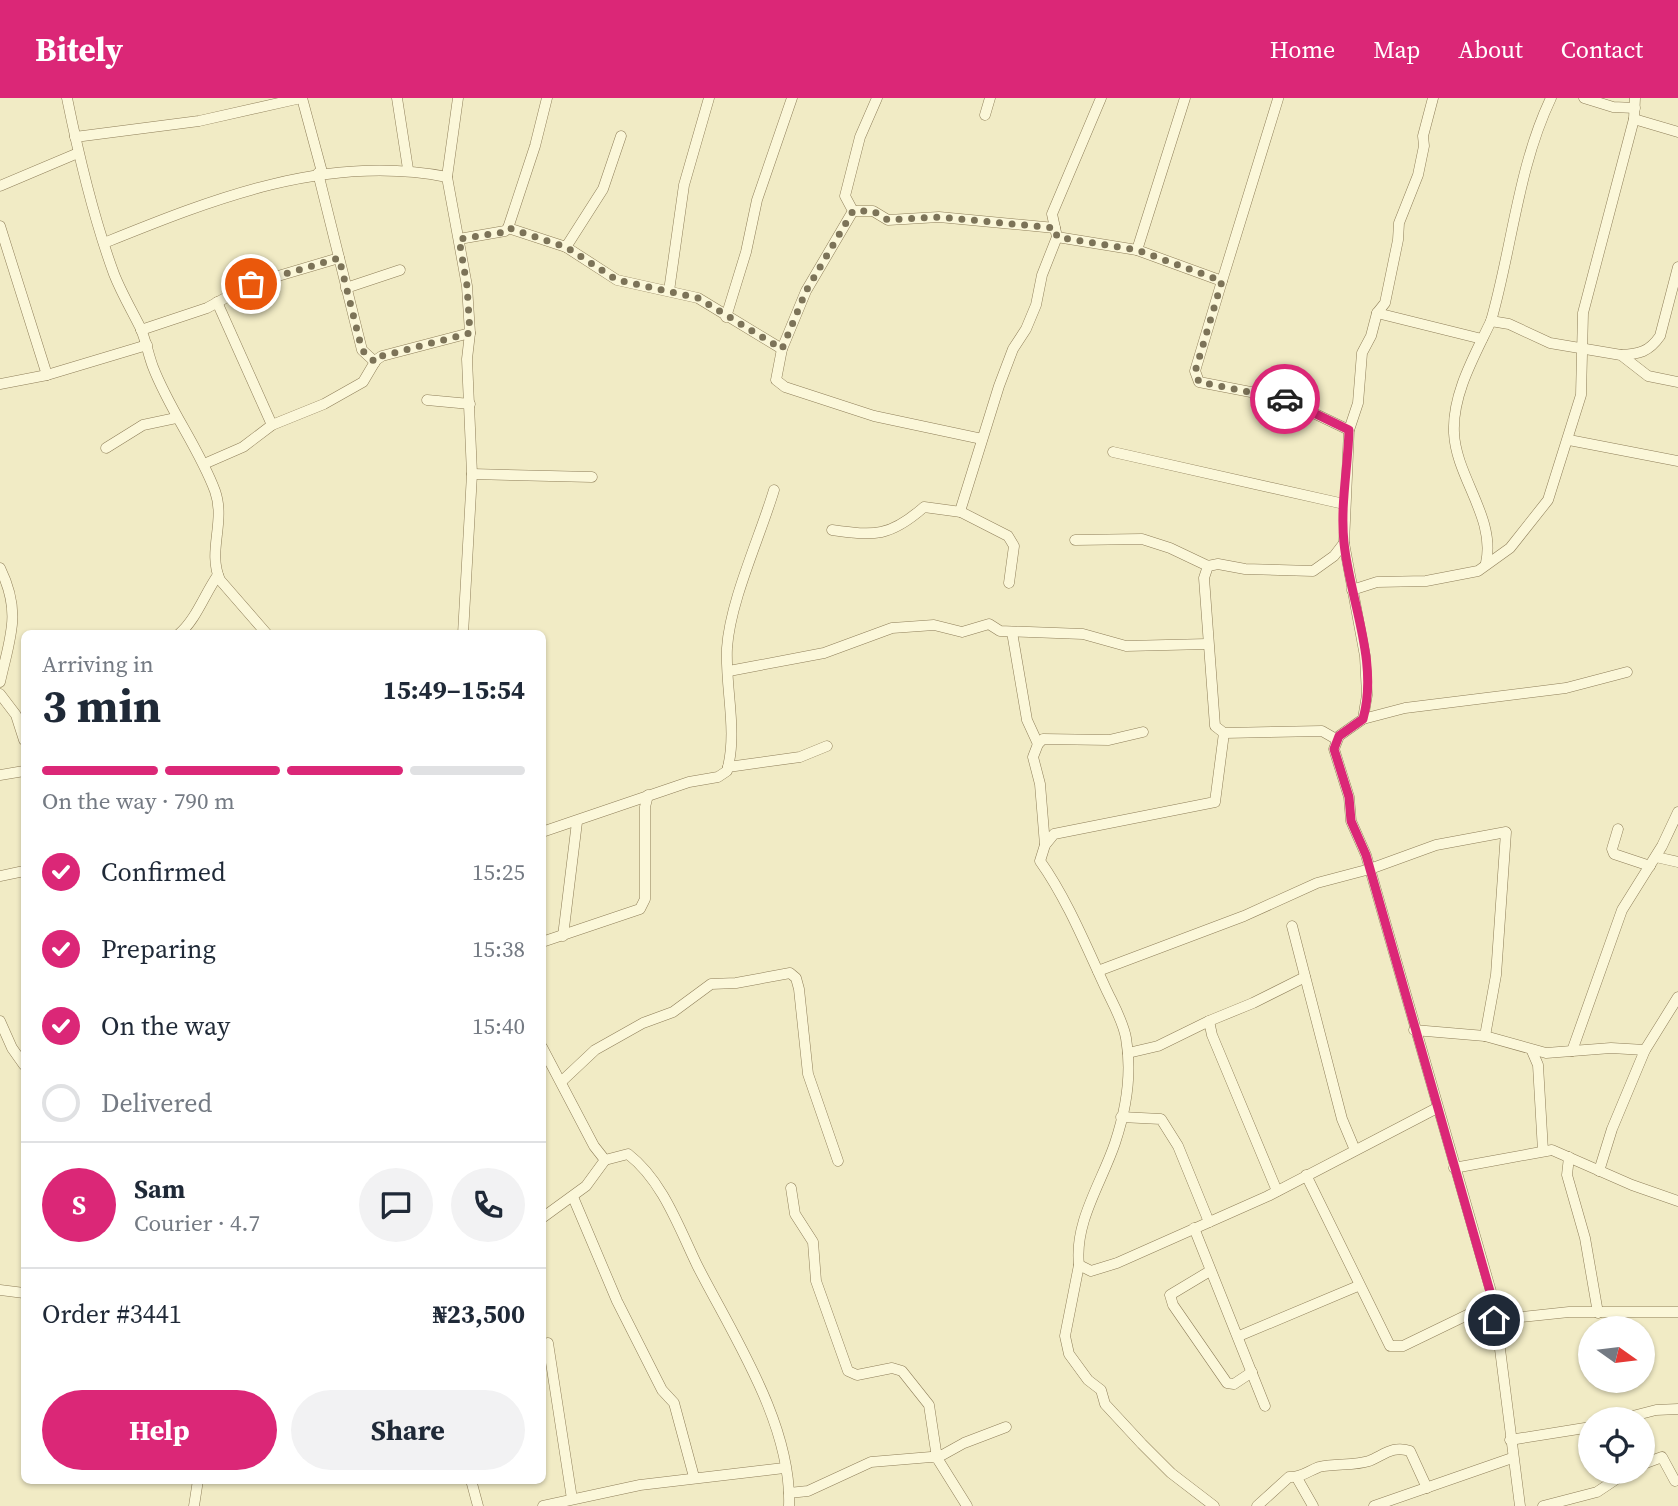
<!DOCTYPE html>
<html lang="en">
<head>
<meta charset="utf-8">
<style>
  body { margin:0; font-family:"Source Serif 4",serif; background:#f2f2f3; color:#1f2937; height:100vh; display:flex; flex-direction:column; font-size:26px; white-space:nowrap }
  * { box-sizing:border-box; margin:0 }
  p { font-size:23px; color:#747a83 }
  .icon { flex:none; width:38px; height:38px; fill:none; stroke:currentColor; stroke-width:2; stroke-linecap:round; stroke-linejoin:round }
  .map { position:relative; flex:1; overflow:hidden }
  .side { position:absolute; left:21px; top:532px; width:525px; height:854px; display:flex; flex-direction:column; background:#fff; border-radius:10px; box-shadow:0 2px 5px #0004 }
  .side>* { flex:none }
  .needle { width:46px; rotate:104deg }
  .tools { position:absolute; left:1578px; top:1218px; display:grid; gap:14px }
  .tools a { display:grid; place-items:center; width:77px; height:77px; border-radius:50%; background:#fff; box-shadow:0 2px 5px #0004; font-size:35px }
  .pin { position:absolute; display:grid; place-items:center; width:60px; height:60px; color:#fff; margin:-30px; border:4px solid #fff; border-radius:50%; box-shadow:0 2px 7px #0007 }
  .courier { position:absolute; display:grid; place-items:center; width:70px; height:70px; margin:-35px; border:5px solid #db2777; border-radius:50%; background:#fff; color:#222; box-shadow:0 2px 9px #0007 }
  .summary em { font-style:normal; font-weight:700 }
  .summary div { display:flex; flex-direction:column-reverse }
  .summary { display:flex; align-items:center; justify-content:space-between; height:119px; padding:0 21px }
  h1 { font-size:46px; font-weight:700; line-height:52px }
  .bar { display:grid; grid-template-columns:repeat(4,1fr); gap:10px 7px; align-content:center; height:84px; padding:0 21px }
  .bar i { height:9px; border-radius:5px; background:#e0e1e3 }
  .bar .selected { background:#db2777 }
  .bar p { grid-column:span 4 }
  .line { display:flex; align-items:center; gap:18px; padding:0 21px; border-top:2px solid #e0e1e3 }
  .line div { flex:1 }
  .round { display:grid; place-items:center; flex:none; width:74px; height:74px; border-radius:37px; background:#f2f2f3 }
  ol { padding:0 21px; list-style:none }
  li { display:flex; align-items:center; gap:21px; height:77px }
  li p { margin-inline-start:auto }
  li .icon { padding:7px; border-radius:50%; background:#db2777; color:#fff; stroke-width:4 }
  li:last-child { color:#747a83 }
  li i { width:38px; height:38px; border:4px solid #e0e1e3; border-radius:50% }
  .cta { display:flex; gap:14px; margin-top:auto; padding:14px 21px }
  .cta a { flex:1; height:80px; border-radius:42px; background:#db2777; color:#fff; font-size:28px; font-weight:700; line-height:80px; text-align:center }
  .cta a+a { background:#f2f2f3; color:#1f2937 }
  header { display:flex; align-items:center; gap:42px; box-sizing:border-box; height:98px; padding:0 35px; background:#db2777; color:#fff }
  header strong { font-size:33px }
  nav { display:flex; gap:38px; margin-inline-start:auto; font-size:24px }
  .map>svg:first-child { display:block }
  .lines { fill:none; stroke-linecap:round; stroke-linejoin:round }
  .minor-casing { stroke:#8e7e59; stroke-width:11 }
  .minor { stroke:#fbf7d9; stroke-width:10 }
  .done { stroke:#7c7358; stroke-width:7; stroke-dasharray:0 12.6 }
  .route { stroke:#db2777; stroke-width:9 }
</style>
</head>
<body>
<header>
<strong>Bitely</strong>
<nav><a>Home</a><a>Map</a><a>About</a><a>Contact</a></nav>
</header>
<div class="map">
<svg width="1678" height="1408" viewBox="0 0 1678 1408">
  <rect width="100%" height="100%" fill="#f1ebc5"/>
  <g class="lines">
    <g class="minor-casing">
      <g id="minor">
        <path d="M 67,0 C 79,59 93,119 114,176 C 121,194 131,211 140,229 C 146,242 148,256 153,269 C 170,313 199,350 215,393 C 226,424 207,453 220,482 L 267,536"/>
        <path d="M 302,0 L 322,74"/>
        <path d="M 397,0 L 408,71"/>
        <path d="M 877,0 L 860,39 L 845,98 L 853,113 L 806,193 L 782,251 L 776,282 L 785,289 L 874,318 L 982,341"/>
        <path d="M 1433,0 L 1423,38 L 1424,48 L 1418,77 L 1399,125 L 1398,142 L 1385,205 L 1377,215 L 1371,238 L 1362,255 L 1358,305 L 1349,332 L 1344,445 L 1365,558 L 1367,597 L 1363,621 L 1339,638 L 1334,651 L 1349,699 L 1351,723 L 1366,757 L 1494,1204 L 1520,1408"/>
        <path d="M 1584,0 L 1613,9 L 1635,10"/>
        <path d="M 985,17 L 990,0"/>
        <path d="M 1634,21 L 1678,34"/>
        <path d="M 75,39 L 199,23 L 301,0"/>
        <path d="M 318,75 L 362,252 L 375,264"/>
        <path d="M 447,79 L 458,0"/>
        <path d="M 0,88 L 78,55"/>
        <path d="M 853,113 L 873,113 L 888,122 L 939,119 L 1055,130"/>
        <path d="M 0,128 L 47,277"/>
        <path d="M 508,130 L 566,149 L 617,182 L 698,200 L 782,251"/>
        <path d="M 1057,139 L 1137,152 L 1222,183 L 1278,1"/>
        <path d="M 459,141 L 505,133 L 508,130 L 535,48 L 547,0"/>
        <path d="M 104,145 C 213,101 327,55 447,79 L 467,188 L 470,235 L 467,261 L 472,376 L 463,536"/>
        <path d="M 566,149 L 603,91 L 621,38"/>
        <path d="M 1137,152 L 1185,0"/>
        <path d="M 1222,183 L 1195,273 L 1199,284 L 1282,300 L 1349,332"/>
        <path d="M 346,190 L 400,172"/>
        <path d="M 669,193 L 684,87 L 709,0"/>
        <path d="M 217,204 L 272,327"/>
        <path d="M 1377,215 L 1482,241"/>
        <path d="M 726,219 L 746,154 L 757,102 L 792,0"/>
        <path d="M 1491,223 C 1512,150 1518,69 1551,0"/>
        <path d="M 141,232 L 207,210 L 251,186 L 339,160"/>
        <path d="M 1621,257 C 1639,256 1649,254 1660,238 L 1678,169"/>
        <path d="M 0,286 L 47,277 L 147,247"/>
        <path d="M 427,302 L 470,306"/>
        <path d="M 1569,342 L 1678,363"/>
        <path d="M 106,350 L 143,327 L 176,320"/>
        <path d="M 1113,354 L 1344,406"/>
        <path d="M 204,366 L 243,349 L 272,327 L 324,306 L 363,284 L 376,262 L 382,258 L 470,235"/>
        <path d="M 472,376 L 592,379"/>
        <path d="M 832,432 C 875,438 890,439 924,409 L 961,414"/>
        <path d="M 1075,442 L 1142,441 L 1170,450 L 1208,468"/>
        <path d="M 1486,465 C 1496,420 1456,379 1454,335 C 1452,296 1475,257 1491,223 L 1509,226 L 1550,245 L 1621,257 L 1648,278 L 1678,284"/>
        <path d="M 0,470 C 22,515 10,539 0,584"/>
        <path d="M 1009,485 L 1014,448 L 1008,438 L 961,414 L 961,410 L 999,288 L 1013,251 L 1026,231 L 1036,207 L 1042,177 L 1057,139 L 1052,116 L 1101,0"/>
        <path d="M 1352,492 L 1377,484 L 1426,483 L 1478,473 L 1510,450 L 1548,402 L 1581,297 L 1583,215 L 1634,21 L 1635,0"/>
        <path d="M 1012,534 L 1027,622 L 1038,646"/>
        <path d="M 179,536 C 196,522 205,495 218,477"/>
        <path d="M 729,573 L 824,555 L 892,530 L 934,527 L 962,534 L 989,526 L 1000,533 L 1083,536 L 1126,548 L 1207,546"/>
        <path d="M 0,596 L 16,617 L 24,642"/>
        <path d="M 1363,621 L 1405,610 L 1566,590 L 1627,574"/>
        <path d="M 1224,635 L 1215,704 L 1054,736 L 1045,747 L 1040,763 C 1067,801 1086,848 1106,891 C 1113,906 1123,923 1126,940 C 1132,974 1126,1012 1115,1045 C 1102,1084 1074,1124 1079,1167 L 1091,1173 L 1117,1165 L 1268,1098 L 1437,1010"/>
        <path d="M 1336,641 L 1322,633 L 1224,635 L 1215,628 L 1204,480 L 1208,468 L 1218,466 L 1245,471 L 1313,473 L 1334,458 L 1344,445"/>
        <path d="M 728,669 L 800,659 L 827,648"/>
        <path d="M 0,677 L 24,673"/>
        <path d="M 1618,731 L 1612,751 L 1614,756 L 1650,768"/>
        <path d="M 542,734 L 689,684 L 718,679 L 727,673 C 738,633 725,590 727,550 C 730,503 760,439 774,392"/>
        <path d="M 1045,747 L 1040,686 L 1033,659 L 1038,646 L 1043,641 L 1109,642 L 1143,634"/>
        <path d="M 1656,759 L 1678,764"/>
        <path d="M 0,778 L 24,773"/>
        <path d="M 1292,828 L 1342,1021 L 1355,1052"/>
        <path d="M 563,838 L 577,724"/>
        <path d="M 542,844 L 640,811 L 645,801 L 645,709 L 648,697"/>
        <path d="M 1098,873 L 1244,818 L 1317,785 L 1370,771 L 1436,747 L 1506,734 L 1496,877 L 1485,938"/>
        <path d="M 0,923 L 12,950 L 24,967"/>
        <path d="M 1209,923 L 1253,905 L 1305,879"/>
        <path d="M 1414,932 L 1485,938 L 1546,955 L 1611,950 L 1645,952"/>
        <path d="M 542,949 L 594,1048 L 605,1062 L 586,1088 L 542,1120"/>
        <path d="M 1532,953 L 1538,967 L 1543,1053"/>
        <path d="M 1572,953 L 1622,812 L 1662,748 L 1678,714"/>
        <path d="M 1128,955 L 1158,948 L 1209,923 L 1212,937 L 1277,1093"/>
        <path d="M 562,983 L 595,952 L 643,925 L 673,914 L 711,886 L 736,885 L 790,875 L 796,880 L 799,891 L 808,976 L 838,1063"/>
        <path d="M 1121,1019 L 1161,1021 L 1178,1048 L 1209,1124"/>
        <path d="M 1569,1059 L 1567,1077 L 1585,1140 L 1598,1215"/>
        <path d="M 605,1062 L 628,1056 C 663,1083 679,1130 698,1169 C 734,1239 792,1327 789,1408"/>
        <path d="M 1454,1070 L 1552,1052 L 1632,1087 L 1678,1103"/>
        <path d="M 1599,1073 L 1612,1031 L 1645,952 L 1678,899"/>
        <path d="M 1306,1077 L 1390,1248 L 1403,1248 L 1494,1204"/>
        <path d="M 791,1090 L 795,1116 L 813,1144 L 816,1183 L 848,1273 L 857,1277 L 892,1270 L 902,1273 L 929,1307 L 937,1360 L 964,1345 L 1006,1329"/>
        <path d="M 573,1099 L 617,1203 L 662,1292 L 674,1305 L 694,1379"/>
        <path d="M 1194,1130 L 1265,1308"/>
        <path d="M 1079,1167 L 1065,1238 L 1069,1256 L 1088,1282 L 1101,1292 L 1105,1306 L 1142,1346 L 1171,1375 L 1214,1408"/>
        <path d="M 1210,1173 L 1170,1197 L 1173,1207 L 1227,1285 L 1234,1286 L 1252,1274"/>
        <path d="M 0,1192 L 24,1195"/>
        <path d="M 1494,1222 L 1569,1214 L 1678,1214"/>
        <path d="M 1239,1238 L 1358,1188"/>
        <path d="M 548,1245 L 572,1401"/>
        <path d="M 1621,1321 L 1656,1312 L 1678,1311"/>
        <path d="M 1510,1342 L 1591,1329"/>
        <path d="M 1643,1366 L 1662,1359 L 1675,1383"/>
        <path d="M 1297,1380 L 1313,1408"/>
        <path d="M 471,1382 L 478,1408"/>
        <path d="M 789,1395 L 808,1393 L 871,1364 L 931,1359 L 937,1360 L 967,1408"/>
        <path d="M 194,1408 L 198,1382"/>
        <path d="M 543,1408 L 640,1387 L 784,1370"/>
        <path d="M 1257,1408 L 1289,1379 C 1301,1380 1308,1373 1319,1369 C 1335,1365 1354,1368 1369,1363 C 1384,1357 1393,1347 1410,1353 L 1427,1390"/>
        <path d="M 1374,1408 L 1512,1360"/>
        <path d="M 1543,1408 L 1597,1394 L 1627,1374"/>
      </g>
    </g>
    <use href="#minor" class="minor"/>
  </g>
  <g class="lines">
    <path class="done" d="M 251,186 L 339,160 L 362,252 L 375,264 L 382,258 L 470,235 L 467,188 L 459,141 L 505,134 L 509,130 L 566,149 L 617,182 L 698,200 L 782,251 L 806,193 L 853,113 L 873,113 L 888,122 L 939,119 L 1055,130 L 1057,139 L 1137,152 L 1222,183 L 1195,274 L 1199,284 L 1285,301"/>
    <path class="route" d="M 1285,301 L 1349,332 C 1348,370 1340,407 1344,445 C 1350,502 1379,564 1363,621 L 1339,638 L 1334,651 L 1349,699 L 1351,723 L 1366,757 L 1493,1204 L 1494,1222"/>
  </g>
</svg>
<div class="tools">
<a><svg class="needle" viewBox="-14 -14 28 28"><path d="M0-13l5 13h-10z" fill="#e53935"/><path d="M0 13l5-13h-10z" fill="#747a83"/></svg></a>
<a><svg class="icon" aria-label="locate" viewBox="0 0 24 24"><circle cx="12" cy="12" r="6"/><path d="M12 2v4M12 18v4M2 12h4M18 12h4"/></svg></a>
</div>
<div class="pin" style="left:251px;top:186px;background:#ea580c"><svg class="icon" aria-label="bag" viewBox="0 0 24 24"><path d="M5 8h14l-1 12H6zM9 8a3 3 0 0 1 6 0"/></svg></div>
<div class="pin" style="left:1494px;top:1222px;background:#1f2937"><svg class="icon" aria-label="home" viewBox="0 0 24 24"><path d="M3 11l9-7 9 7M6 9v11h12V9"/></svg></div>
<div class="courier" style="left:1285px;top:301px"><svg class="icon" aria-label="car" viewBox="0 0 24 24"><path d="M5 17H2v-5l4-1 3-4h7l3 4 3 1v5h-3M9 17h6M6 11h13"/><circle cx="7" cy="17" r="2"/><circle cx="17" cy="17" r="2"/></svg></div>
<section class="side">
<div class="summary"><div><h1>3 min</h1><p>Arriving in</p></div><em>15:49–15:54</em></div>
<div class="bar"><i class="selected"></i><i class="selected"></i><i class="selected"></i><i></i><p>On the way · 790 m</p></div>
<ol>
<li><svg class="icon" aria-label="check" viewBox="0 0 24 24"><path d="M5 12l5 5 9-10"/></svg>Confirmed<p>15:25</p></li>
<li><svg class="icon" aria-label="check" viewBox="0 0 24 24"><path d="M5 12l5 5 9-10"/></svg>Preparing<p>15:38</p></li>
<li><svg class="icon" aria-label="check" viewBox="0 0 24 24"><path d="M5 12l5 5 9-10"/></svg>On the way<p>15:40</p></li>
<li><i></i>Delivered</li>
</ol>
<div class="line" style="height:126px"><b class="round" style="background:#db2777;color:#fff">S</b><div><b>Sam</b><p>Courier · 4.7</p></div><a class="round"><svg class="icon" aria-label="chat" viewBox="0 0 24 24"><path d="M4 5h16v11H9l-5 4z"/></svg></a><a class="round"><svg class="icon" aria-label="phone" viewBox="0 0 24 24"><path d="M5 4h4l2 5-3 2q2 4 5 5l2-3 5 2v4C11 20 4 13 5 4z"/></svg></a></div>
<div class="line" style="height:91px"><div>Order #3441</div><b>₦23,500</b></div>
<div class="cta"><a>Help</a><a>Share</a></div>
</section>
</div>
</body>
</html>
